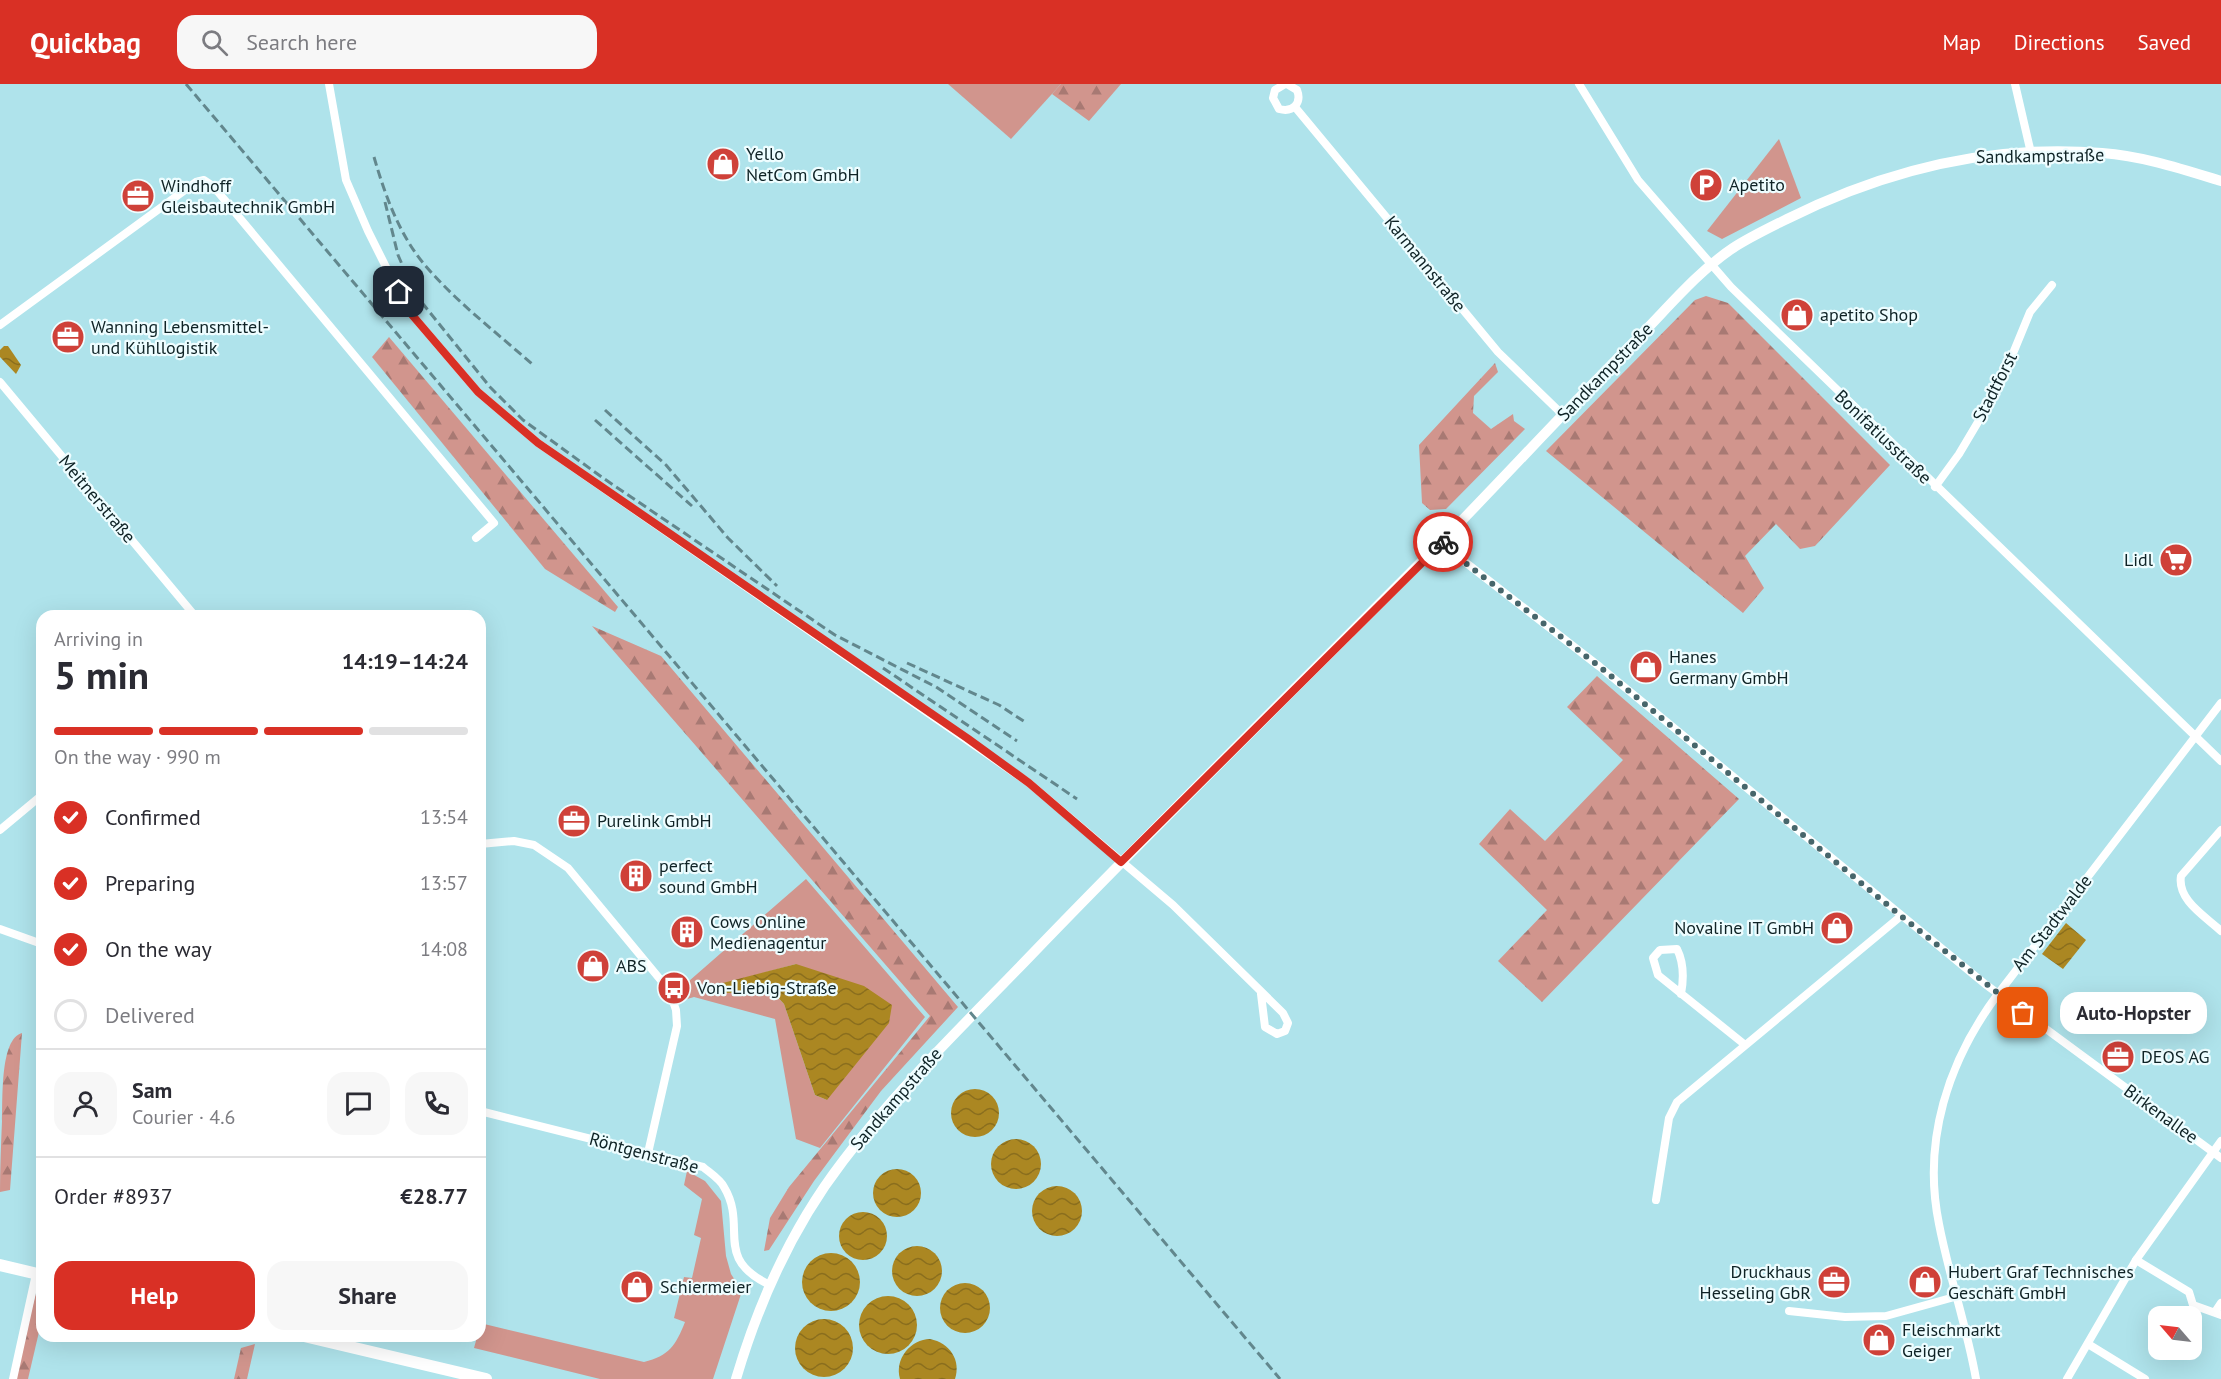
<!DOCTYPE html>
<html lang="en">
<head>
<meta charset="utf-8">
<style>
  body { margin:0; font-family:"PT Sans",sans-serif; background:#f7f7f7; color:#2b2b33; height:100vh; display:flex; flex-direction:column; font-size:22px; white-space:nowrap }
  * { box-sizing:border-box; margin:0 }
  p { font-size:20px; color:#7c7c81 }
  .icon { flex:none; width:33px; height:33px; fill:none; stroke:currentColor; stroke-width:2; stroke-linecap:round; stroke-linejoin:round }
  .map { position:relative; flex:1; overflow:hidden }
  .side { position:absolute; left:36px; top:526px; width:450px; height:732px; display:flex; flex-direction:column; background:#fff; border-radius:18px; box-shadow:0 6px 24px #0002 }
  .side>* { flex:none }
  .needle { width:39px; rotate:298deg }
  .buttons { position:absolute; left:2148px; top:1222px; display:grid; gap:12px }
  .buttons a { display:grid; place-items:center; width:54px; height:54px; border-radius:12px; background:#fff; box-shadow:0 6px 24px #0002; font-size:30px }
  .pin { position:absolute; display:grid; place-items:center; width:51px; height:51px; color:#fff; margin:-26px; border-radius:12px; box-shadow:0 3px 9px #0006 }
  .courier { position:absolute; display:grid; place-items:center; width:60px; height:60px; margin:-30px; border:4px solid #d93025; border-radius:50%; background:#fff; color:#222; box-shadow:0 2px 8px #0007 }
  .bubble { position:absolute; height:42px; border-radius:18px; background:#fff; box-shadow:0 6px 24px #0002; font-size:20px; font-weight:700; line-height:42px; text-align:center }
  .headline em { font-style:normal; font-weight:700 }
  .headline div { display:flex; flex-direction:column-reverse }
  .headline { display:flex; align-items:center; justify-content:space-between; height:102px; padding:0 18px }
  h1 { font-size:39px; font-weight:700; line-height:45px }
  .bar { display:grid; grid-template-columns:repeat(4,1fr); gap:9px 6px; align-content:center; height:72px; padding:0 18px }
  .bar i { height:8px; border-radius:4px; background:#e1e1e2 }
  .bar .active { background:#d93025 }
  .bar p { grid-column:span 4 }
  .line { display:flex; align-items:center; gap:15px; padding:0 18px; border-top:2px solid #e1e1e2 }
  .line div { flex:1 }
  .round { display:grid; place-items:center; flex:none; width:63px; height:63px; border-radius:18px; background:#f7f7f7 }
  ol { padding:0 18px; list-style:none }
  li { display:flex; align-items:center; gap:18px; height:66px }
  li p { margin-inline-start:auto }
  li .icon { padding:6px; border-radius:50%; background:#d93025; color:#fff; stroke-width:4 }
  li:last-child { color:#7c7c81 }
  li i { width:33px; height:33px; border:3px solid #e1e1e2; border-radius:50% }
  .action { display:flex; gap:12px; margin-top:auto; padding:12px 18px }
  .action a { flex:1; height:69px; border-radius:18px; background:#d93025; color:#fff; font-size:24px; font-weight:700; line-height:69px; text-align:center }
  .action a+a { background:#f7f7f7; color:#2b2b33 }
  header { display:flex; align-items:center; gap:36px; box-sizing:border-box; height:84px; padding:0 30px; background:#d93025; color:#fff }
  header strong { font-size:28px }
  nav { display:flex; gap:33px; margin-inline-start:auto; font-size:21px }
  .search { width:420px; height:54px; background:#f7f7f7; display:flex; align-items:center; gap:15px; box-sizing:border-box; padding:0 21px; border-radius:18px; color:#7c7c81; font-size:22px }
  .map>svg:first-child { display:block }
  .grass { fill:#d1958d; fill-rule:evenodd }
  .forest { fill:url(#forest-firs) }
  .water { fill:url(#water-waves) }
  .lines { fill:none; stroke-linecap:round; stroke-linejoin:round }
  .minor { stroke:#fff; stroke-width:8 }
  .tertiary { stroke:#fff; stroke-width:10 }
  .secondary { stroke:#fff; stroke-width:12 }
  .rail { stroke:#62878d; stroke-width:3; stroke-dasharray:9 4.5; stroke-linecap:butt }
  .done { stroke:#47666b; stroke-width:6; stroke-dasharray:0 10.8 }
  .route { stroke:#d93025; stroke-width:8 }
  .labels { text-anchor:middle; stroke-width:4.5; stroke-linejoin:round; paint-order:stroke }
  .poi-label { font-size:18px; fill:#0f2326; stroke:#eefdff; text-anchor:start }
  .street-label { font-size:18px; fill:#0f2326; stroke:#eefdff }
</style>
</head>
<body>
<header>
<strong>Quickbag</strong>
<div class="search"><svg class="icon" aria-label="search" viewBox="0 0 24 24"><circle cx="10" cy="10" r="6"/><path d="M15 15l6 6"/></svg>Search here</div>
<nav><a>Map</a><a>Directions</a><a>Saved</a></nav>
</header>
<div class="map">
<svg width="2221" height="1295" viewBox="0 0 2221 1295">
  <defs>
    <pattern id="forest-firs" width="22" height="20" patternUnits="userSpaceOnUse" patternTransform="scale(1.5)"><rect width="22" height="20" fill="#d1958d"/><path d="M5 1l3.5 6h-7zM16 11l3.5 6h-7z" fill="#a87973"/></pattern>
    <pattern id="water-waves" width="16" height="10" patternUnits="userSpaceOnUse" patternTransform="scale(1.5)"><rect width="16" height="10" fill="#ab8722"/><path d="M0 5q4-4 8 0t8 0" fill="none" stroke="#8a6e1d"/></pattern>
  </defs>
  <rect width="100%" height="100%" fill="#afe3eb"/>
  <g class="grass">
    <path d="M 948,0 L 1061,0 L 1011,55 Z"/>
    <path d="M 1779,55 L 1801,114 L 1722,155 L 1707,147 Z"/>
    <path d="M 806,795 L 925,933 L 820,1064 L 796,1055 L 775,935 L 694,913 L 684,916 L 681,904 ZM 796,880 L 827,1016 L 815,1011 L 784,920 L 773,908 L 719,901 Z"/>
    <path d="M 687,1087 L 705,1097 L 721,1117 L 726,1172 L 731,1190 L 742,1207 L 713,1295 L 600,1295 L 474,1264 L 477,1253 L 480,1252 L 480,1239 L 644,1278 C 669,1272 676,1261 685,1238 L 674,1234 L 684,1193 L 692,1194 L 701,1154 L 694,1151 L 702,1115 L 684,1101 Z"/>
  </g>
  <g class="forest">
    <path d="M 1061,0 L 1121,0 L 1089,37 L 1052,10 Z"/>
    <path d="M 1706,212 L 1728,219 L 1890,381 L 1815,462 L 1800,465 L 1776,440 L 1745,472 L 1764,504 L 1743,529 L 1546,367 L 1695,216 Z"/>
    <path d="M 389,253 L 618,523 L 615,528 L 545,485 L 372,273 Z"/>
    <path d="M 1495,279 L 1498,288 L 1474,312 L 1473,329 L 1491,345 L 1513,330 L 1514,337 L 1525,345 L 1446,425 L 1430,426 L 1422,419 L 1419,361 Z"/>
    <path d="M 592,542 L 661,572 L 958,923 L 881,1007 L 814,1097 L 769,1166 L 764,1167 L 770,1134 L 789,1103 L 930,932 Z"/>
    <path d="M 1597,592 L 1739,715 L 1542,918 L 1498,877 L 1547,826 L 1479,760 L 1510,725 L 1545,757 L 1623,676 L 1567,623 Z"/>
    <path d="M 22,949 L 10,1106 L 0,1108 C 0,1084 1,1061 2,1037 C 3,1014 0,955 22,949 Z"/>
    <path d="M 42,1201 L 42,1235 L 28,1295 L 13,1295 L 36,1209 Z"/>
    <path d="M 255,1260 L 247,1295 L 234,1295 L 241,1264 Z"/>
  </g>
  <g class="water">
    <path d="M 4,262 L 8,262 L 21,281 L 16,290 L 0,273 L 0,266 Z"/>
    <path d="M 2066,839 L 2086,856 L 2063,885 L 2042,870 Z"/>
    <path d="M 796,880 L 864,902 L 892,921 L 889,939 L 827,1016 L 815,1011 L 784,920 L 773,908 L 721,909 L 719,900 Z"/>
    <circle cx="975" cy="1029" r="24"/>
    <circle cx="1016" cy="1080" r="25"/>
    <circle cx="897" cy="1109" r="24"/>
    <circle cx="1057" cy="1127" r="25"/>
    <circle cx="863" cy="1152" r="24"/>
    <circle cx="917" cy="1187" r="25"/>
    <circle cx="831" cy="1198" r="29"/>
    <circle cx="965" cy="1224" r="25"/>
    <circle cx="888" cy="1241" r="29"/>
    <circle cx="824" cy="1264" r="29"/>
    <path d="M 930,1255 C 950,1259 961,1276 955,1295 L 900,1295 C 894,1275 911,1255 930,1255 Z"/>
  </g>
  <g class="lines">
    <g class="minor">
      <path d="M 329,0 L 346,96 L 368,147 L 407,225 L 478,308 L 538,359 L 1029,699 L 1173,821 L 1283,929 L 1288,939 L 1285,947 L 1277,950 L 1265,943 L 1261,910"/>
      <path d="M 1285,0 L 1275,6 L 1273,14 L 1279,25 C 1293,29 1302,19 1297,6 L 1287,0"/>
      <path d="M 1579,0 L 1638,96 L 1731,203 L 2221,677"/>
      <path d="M 2015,0 L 2031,69"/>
      <path d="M 1295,23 L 1498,268 L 1563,331"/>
      <path d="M 0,241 L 196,98 L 204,96 L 213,102 L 494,439 L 476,454"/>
      <path d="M 0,298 L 195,532"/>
      <path d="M 1935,403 L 1959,370 L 2000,301 L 2030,228 L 2052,201"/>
      <path d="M 1442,457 L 1456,471 L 1600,583 L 1985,900 L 2221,1074"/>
      <path d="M 0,746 L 42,711"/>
      <path d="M 2221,746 L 2181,792 C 2177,816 2205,832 2221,847"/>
      <path d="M 480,760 L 514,757 L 534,761 L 568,784 L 669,906 L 676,926 L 677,942 L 648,1069"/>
      <path d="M 0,845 L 42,860"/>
      <path d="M 1681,910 C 1684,894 1684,879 1677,865 L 1660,866 L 1653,874 L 1658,891 L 1744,960"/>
      <path d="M 480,1027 L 703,1083 C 710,1089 720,1095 724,1103 C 748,1143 713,1173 768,1200"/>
      <path d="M 1656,1116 L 1669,1034 L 1677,1018 L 1901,832"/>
      <path d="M 2136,1176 L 2189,1208 L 2193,1221 L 2221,1231"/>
      <path d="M 1789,1227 L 1845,1233 L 1886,1232 L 1958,1212"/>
      <path d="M 2215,1228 L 2221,1219"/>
      <path d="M 2088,1260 L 2145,1295"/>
      <path d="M 13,1295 L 36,1190"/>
      <path d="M 1976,1295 C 1967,1243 1949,1192 1939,1140 C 1922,1057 1948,977 1998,910 L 2221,619"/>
      <path d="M 2067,1295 L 2136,1176 L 2221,1057"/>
    </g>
    <path class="tertiary" d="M 736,1295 C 759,1217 793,1142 843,1077 C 901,1000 970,935 1036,866 C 1168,729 1304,596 1438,461 C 1505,393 1569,322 1637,255 C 1667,225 1697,188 1733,164 C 1750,153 1769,144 1787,135 C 1885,86 1992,60 2102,69 C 2143,72 2182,85 2221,97"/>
    <g class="secondary">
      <path d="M 0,1181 L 42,1191"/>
      <path d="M 304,1252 L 486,1295"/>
    </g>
    <g class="rail">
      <path d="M 186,0 L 1280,1295"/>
      <path d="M 374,73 C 385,111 399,150 424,180 C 455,217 496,248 532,280"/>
      <path d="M 385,118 L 398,171 L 415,210 L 490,303 L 523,336 L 603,394 L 835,551 L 936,603 L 1017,657"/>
      <path d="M 605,326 L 666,381 L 728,454 L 777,502"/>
      <path d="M 595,336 L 692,422"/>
      <path d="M 907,579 L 999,621 L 1025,638"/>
      <path d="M 883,584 L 1077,715"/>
    </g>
  </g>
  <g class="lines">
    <path class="done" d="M 1443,458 L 1455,471 L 1600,583 L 1901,832 L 2023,929"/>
    <path class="route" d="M 399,208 L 407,225 L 478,308 L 538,359 L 967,654 L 1029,699 L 1121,778 L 1443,458"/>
  </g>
  <defs>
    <g id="shop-disc" transform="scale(1.725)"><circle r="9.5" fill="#cf4139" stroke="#eefdff"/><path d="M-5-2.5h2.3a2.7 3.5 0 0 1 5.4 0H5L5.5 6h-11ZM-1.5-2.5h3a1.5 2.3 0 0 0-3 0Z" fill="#fff"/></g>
    <g id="parking-disc" transform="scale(1.725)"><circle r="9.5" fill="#cf4139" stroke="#eefdff"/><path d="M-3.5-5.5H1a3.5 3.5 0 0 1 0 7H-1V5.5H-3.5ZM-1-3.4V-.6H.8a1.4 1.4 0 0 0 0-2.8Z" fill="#fff"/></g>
    <g id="office-disc" transform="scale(1.725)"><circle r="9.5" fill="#cf4139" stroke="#eefdff"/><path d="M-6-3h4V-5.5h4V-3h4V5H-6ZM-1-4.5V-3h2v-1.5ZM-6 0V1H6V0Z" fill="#fff"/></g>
    <g id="supermarket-disc" transform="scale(1.725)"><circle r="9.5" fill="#cf4139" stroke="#eefdff"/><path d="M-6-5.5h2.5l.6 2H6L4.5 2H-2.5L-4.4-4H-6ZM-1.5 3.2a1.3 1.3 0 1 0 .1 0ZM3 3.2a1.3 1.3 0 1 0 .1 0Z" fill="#fff"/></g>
    <g id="building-disc" transform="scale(1.725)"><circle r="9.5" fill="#cf4139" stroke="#eefdff"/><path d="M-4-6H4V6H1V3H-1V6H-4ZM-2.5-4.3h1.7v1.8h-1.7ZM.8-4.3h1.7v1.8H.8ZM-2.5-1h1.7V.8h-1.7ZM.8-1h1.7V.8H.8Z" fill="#fff"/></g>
    <g id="bus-disc" transform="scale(1.725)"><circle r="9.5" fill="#cf4139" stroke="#eefdff"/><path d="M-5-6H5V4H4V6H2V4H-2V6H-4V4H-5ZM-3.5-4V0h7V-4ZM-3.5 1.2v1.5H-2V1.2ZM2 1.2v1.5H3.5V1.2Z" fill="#fff"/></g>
  </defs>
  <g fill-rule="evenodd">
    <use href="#shop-disc" x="723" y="80"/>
    <use href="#parking-disc" x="1706" y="101"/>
    <use href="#office-disc" x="138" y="112"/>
    <use href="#shop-disc" x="1797" y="231"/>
    <use href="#office-disc" x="68" y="253"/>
    <use href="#supermarket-disc" x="2176" y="476"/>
    <use href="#shop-disc" x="1646" y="583"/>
    <use href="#office-disc" x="574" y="737"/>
    <use href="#building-disc" x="636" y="792"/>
    <use href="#shop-disc" x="1837" y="844"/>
    <use href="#building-disc" x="687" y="848"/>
    <use href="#shop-disc" x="593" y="882"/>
    <use href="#bus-disc" x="674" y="904"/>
    <use href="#office-disc" x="2118" y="973"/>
    <use href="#office-disc" x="1834" y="1198"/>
    <use href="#shop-disc" x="1925" y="1198"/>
    <use href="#shop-disc" x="637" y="1203"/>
    <use href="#shop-disc" x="1879" y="1256"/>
  </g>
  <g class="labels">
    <g class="poi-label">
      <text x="746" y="76">Yello<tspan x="746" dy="21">NetCom GmbH</tspan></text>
      <text x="1729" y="107">Apetito</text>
      <text x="161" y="108">Windhoff<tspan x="161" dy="21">Gleisbautechnik GmbH</tspan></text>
      <text x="1820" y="237">apetito Shop</text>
      <text x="91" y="249">Wanning Lebensmittel-<tspan x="91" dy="21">und Kühllogistik</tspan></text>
      <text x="2153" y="482" text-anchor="end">Lidl</text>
      <text x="1669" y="579">Hanes<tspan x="1669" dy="21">Germany GmbH</tspan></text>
      <text x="597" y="743">Purelink GmbH</text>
      <text x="659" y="788">perfect<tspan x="659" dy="21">sound GmbH</tspan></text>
      <text x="710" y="844">Cows Online<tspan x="710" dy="21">Medienagentur</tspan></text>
      <text x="1814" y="850" text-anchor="end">Novaline IT GmbH</text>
      <text x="616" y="888">ABS</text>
      <text x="697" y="910">Von-Liebig-Straße</text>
      <text x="2141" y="979">DEOS AG</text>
      <text x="1811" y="1194" text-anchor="end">Druckhaus<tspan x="1811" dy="21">Hesseling GbR</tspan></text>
      <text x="1948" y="1194">Hubert Graf Technisches<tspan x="1948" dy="21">Geschäft GmbH</tspan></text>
      <text x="660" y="1209">Schiermeier</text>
      <text x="1902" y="1252">Fleischmarkt<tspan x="1902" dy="21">Geiger</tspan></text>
    </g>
    <g class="street-label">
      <text transform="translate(2040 72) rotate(-1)" y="6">Sandkampstraße</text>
      <text transform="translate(1425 180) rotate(51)" y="6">Karmannstraße</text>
      <text transform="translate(1605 288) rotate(-46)" y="6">Sandkampstraße</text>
      <text transform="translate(1995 303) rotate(-63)" y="6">Stadtforst</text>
      <text transform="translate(1883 353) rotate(44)" y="6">Bonifatiusstraße</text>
      <text transform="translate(97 415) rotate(50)" y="6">Meitnerstraße</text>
      <text transform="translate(2052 839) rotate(-52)" y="6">Am Stadtwalde</text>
      <text transform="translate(896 1015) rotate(-49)" y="6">Sandkampstraße</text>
      <text transform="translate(2161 1030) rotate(36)" y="6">Birkenallee</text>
      <text transform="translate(644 1069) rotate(15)" y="6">Röntgenstraße</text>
    </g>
  </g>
</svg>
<div class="buttons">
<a><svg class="needle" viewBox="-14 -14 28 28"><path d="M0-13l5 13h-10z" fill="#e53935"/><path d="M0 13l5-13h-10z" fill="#7c7c81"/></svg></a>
</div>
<div class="pin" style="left:2023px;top:929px;background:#ea580c"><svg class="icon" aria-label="bag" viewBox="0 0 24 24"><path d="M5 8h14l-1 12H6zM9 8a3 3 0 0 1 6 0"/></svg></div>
<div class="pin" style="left:399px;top:208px;background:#1f2937"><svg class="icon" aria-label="home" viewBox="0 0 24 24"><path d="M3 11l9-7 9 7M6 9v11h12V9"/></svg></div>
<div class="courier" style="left:1443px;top:458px"><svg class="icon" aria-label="bike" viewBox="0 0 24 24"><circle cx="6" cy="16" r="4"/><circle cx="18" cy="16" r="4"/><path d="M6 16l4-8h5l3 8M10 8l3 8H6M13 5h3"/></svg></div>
<div class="bubble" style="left:2060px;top:908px;width:147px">Auto-Hopster</div>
<section class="side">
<div class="headline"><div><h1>5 min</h1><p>Arriving in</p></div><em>14:19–14:24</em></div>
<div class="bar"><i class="active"></i><i class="active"></i><i class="active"></i><i></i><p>On the way · 990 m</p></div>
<ol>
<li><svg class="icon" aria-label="check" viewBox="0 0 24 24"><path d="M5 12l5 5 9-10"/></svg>Confirmed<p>13:54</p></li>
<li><svg class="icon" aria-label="check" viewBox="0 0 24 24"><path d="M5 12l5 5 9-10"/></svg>Preparing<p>13:57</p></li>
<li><svg class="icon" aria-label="check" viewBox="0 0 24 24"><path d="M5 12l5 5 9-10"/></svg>On the way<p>14:08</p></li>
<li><i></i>Delivered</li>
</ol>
<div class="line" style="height:108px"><a class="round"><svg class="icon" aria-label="person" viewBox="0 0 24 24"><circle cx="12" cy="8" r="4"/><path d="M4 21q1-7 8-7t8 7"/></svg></a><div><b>Sam</b><p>Courier · 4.6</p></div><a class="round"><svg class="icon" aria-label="chat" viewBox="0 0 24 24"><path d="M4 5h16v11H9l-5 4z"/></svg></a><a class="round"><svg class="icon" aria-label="phone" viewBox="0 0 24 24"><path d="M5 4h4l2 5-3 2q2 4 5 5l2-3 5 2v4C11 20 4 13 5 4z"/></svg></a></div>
<div class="line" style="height:78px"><div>Order #8937</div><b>€28.77</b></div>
<div class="action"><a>Help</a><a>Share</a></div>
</section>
</div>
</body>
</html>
